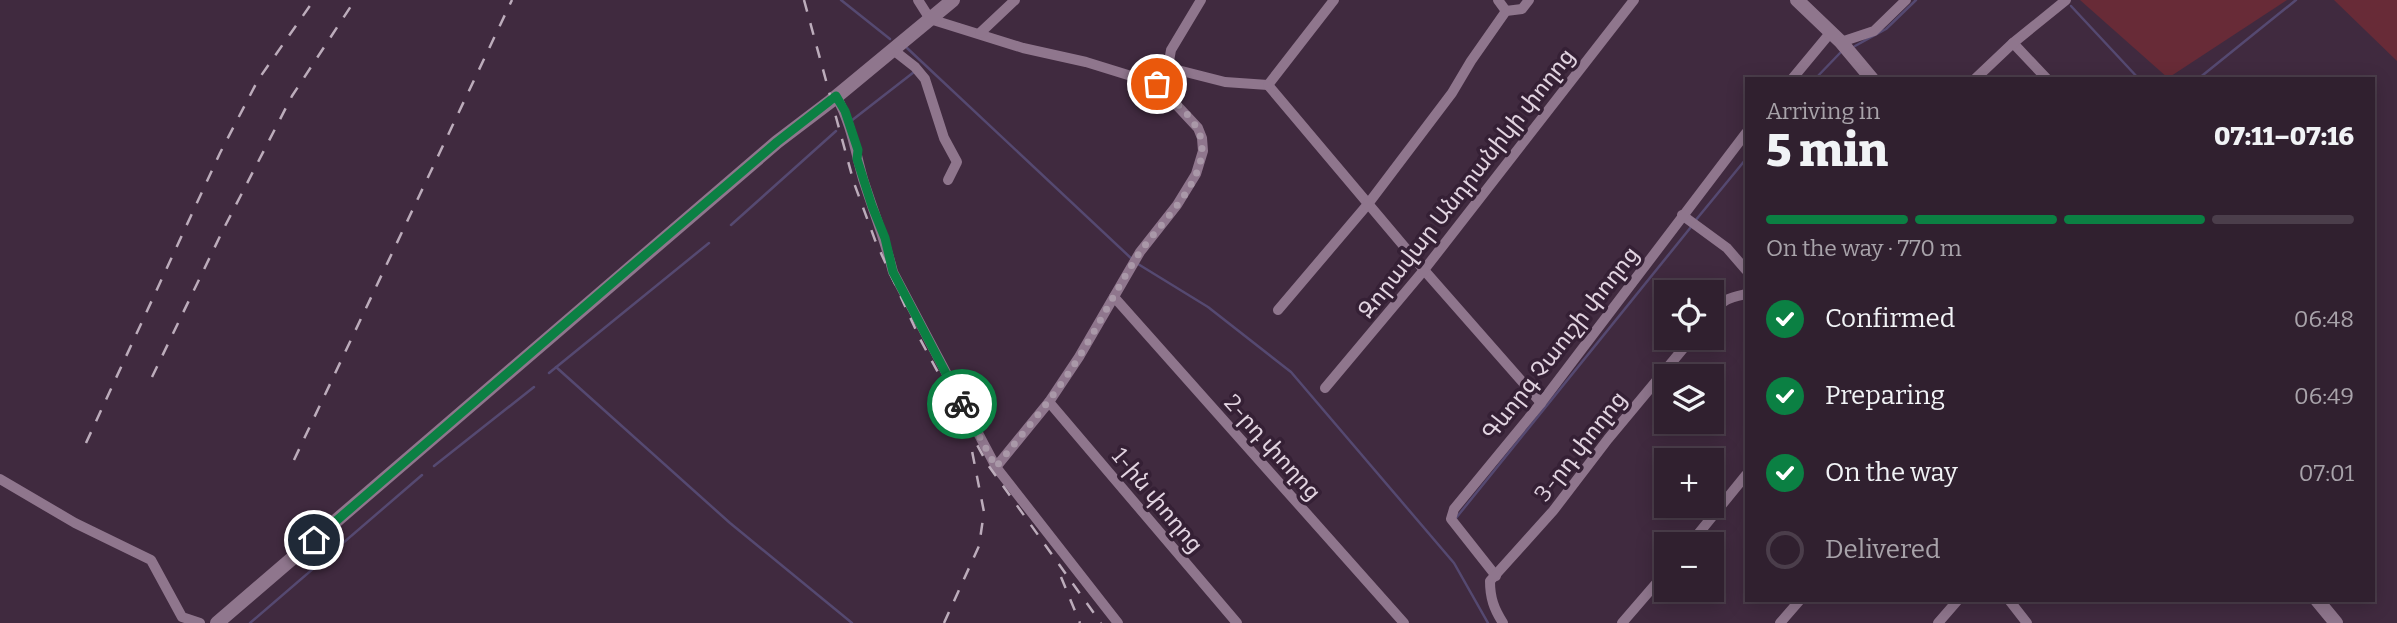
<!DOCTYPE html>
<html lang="en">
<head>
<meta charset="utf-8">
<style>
  body { margin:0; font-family:Bitter,"Noto Sans Armenian",serif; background:#3c2d3b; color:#f1f3f6; height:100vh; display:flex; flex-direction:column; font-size:26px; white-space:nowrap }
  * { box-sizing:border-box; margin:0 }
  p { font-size:23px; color:#a8a3aa }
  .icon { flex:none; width:38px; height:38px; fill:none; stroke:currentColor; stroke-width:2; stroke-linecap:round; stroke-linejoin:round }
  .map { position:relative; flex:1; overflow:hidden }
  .details { position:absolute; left:1745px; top:77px; width:630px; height:525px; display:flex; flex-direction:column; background:#30202f; border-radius:0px; box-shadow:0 4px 18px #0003,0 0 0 2px #4b3e4b }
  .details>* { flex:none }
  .buttons { position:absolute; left:1654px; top:280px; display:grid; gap:14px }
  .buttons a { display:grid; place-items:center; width:70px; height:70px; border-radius:0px; background:#30202f; box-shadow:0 4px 18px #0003,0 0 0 2px #4b3e4b; font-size:35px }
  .pin { position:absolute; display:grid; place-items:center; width:60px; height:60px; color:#fff; margin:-30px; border:4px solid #fff; border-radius:50%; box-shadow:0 2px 7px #0007 }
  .courier { position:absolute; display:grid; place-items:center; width:70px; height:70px; margin:-35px; border:5px solid #0b8043; border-radius:50%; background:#fff; color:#222; box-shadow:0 2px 9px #0007 }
  .summary em { font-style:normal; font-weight:800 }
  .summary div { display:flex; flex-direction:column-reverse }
  .summary { display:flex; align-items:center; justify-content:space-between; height:119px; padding:0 21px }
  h1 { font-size:46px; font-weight:800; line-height:52px }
  .bar { display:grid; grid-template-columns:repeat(4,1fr); gap:10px 7px; align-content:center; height:84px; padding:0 21px }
  .bar i { height:9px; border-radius:5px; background:#4b3e4b }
  .bar .current { background:#0b8043 }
  .bar p { grid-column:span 4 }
  ol { padding:0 21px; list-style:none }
  li { display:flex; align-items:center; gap:21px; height:77px }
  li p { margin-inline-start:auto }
  li .icon { padding:7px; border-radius:50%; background:#0b8043; color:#fff; stroke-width:4 }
  li:last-child { color:#a8a3aa }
  li i { width:38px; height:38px; border:4px solid #4b3e4b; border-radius:50% }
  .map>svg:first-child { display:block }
  .green { fill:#682b37 }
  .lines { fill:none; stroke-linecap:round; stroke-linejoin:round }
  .stream { stroke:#554971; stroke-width:2.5 }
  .minor { stroke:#8f768d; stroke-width:10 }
  .secondary { stroke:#8f768d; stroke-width:14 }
  .rail { stroke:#bcacbb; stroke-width:2.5; stroke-dasharray:12 12; stroke-linecap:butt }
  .done { stroke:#a998a8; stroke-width:7; stroke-dasharray:0 12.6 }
  .route { stroke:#0b8043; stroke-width:9 }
  .labels { text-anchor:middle; stroke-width:7; stroke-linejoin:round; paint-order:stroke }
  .street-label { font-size:23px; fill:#e2d4e1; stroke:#352035 }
</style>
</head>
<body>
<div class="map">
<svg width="2397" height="623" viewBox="0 0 2397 623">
  <rect width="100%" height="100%" fill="#402a3f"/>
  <g class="green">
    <path d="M 2080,0 L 2287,0 L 2168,78 Z"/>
    <path d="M 2334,0 L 2397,0 L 2397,61 Z"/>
  </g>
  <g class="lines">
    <g class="stream">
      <path d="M 841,0 L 890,39"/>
      <path d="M 2071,6 L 2139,79"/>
      <path d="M 1855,46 L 1886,29 L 1916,0"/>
      <path d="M 907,48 L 1133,260"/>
      <path d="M 1815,79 L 1840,53"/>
      <path d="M 2198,79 L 2296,0"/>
      <path d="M 851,121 L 914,72"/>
      <path d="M 1695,221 L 1746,159"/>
      <path d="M 731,225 L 836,131"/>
      <path d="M 1138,264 L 1208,307 L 1291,372 L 1454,563 L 1488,623"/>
      <path d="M 556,367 L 730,523 L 852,623"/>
      <path d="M 549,373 L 709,243"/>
      <path d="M 434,466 L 534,387"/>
      <path d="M 1456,518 L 1691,227"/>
      <path d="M 250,623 L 422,475"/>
    </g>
    <g class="minor">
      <path d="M 918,0 L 930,19 L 1023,48 L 1086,62 L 1157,84 L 1198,128 L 1202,138 L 1203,151 L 1196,174 L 1177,205 L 1140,252 L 1079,357 L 1049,402 L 996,467"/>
      <path d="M 1498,0 L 1506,11"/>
      <path d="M 980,33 L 1015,0"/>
      <path d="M 1841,42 L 1874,31 L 1906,0"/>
      <path d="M 2013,43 L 2047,79"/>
      <path d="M 892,49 L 915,67 L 925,79 L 944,138 L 957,162 L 948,180"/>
      <path d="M 1168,67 L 1171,50 L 1201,0"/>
      <path d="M 1792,79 L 1831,32"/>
      <path d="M 1975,79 L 2013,43 L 2066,0"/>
      <path d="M 1157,84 L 1162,66 L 1225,82 L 1268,85"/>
      <path d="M 1268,85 L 1424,270 L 1541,403"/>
      <path d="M 1268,85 L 1334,0"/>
      <path d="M 836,96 C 851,123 855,150 863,179 C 873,210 885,240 893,272 L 996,467 L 1118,623"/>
      <path d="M 1682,215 L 1727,248 L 1746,270"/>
      <path d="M 1114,297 L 1404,623"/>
      <path d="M 1278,310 L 1368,204 L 1452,93 L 1471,61 L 1506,11 L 1522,9 L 1529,0"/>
      <path d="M 1712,314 C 1725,298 1728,298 1746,294"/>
      <path d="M 1325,388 L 1424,270 L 1634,0"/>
      <path d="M 1049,402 L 1237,623"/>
      <path d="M 0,479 L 75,523 L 151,560 L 182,617 L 200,623"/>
      <path d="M 1690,544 L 1746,475"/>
      <path d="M 1496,576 L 1451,519 L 1454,509 L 1541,403 L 1746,133"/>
      <path d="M 2009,600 L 2027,623"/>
      <path d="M 1503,623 C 1494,609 1490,598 1490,581 L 1553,511 L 1608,439 L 1692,338"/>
      <path d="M 1622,623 L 1666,572"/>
      <path d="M 1780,623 L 1800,600"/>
      <path d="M 1938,623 L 1958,600"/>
    </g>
    <g class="secondary">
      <path d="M 1797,0 L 1841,42 L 1872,79"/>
      <path d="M 2317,600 L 2336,623"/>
      <path d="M 217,623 L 777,142 L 831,101 L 953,0"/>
    </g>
    <g class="rail">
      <path d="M 804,0 L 854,183 L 875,240 L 920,339 L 988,465 L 1101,623"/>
      <path d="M 152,377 L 223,230 L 292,96 L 355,0"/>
      <path d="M 86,443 L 220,153 L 258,80 L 314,0"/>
      <path d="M 294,460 L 512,0"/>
      <path d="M 1061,577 L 1080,623"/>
      <path d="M 944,623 L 979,546 L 984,512 L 971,446"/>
    </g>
  </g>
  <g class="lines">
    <path class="done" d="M 962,404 L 996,467 C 1025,430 1055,396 1079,357 C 1100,323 1117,288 1138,255 C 1158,225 1203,186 1202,147 C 1202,122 1173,101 1157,84"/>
    <path class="route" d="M 314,540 L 626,271 L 777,142 L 836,96 L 845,111 L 858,150 L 857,159 L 872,206 L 885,238 L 893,272 L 962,404"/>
  </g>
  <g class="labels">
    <g class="street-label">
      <text transform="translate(1466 183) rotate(-52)" y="8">Զորավար Անդրանիկի փողոց</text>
      <text transform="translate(1560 343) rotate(-52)" y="8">Գևորգ Չաուշի փողոց</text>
      <text transform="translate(1580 446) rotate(-52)" y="8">3-րդ փողոց</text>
      <text transform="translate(1273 447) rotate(48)" y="8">2-րդ փողոց</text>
      <text transform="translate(1158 500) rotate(50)" y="8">1-ին փողոց</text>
    </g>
  </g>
</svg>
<div class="buttons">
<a><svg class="icon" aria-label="locate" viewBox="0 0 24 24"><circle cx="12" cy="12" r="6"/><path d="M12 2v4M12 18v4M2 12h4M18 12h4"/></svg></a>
<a><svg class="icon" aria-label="layers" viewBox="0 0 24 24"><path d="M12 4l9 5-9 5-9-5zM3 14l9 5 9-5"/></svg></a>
<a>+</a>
<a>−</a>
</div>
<div class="pin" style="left:1157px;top:84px;background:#ea580c"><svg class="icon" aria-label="bag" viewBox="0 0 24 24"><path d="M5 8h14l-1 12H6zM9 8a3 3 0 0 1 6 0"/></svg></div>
<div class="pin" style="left:314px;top:540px;background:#1f2937"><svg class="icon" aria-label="home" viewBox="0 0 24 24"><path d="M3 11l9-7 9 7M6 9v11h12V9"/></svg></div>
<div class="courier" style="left:962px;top:404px"><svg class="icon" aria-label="bike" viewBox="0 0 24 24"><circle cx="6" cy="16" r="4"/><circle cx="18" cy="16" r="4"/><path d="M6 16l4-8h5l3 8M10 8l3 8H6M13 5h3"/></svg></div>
<section class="details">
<div class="summary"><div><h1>5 min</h1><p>Arriving in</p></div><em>07:11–07:16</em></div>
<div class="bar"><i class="current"></i><i class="current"></i><i class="current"></i><i></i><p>On the way · 770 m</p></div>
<ol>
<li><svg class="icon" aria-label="check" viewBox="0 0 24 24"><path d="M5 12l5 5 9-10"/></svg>Confirmed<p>06:48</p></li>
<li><svg class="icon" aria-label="check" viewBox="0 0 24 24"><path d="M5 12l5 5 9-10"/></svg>Preparing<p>06:49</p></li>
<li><svg class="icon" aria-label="check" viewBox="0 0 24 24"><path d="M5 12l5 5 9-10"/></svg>On the way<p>07:01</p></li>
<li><i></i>Delivered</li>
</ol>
</section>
</div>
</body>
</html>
